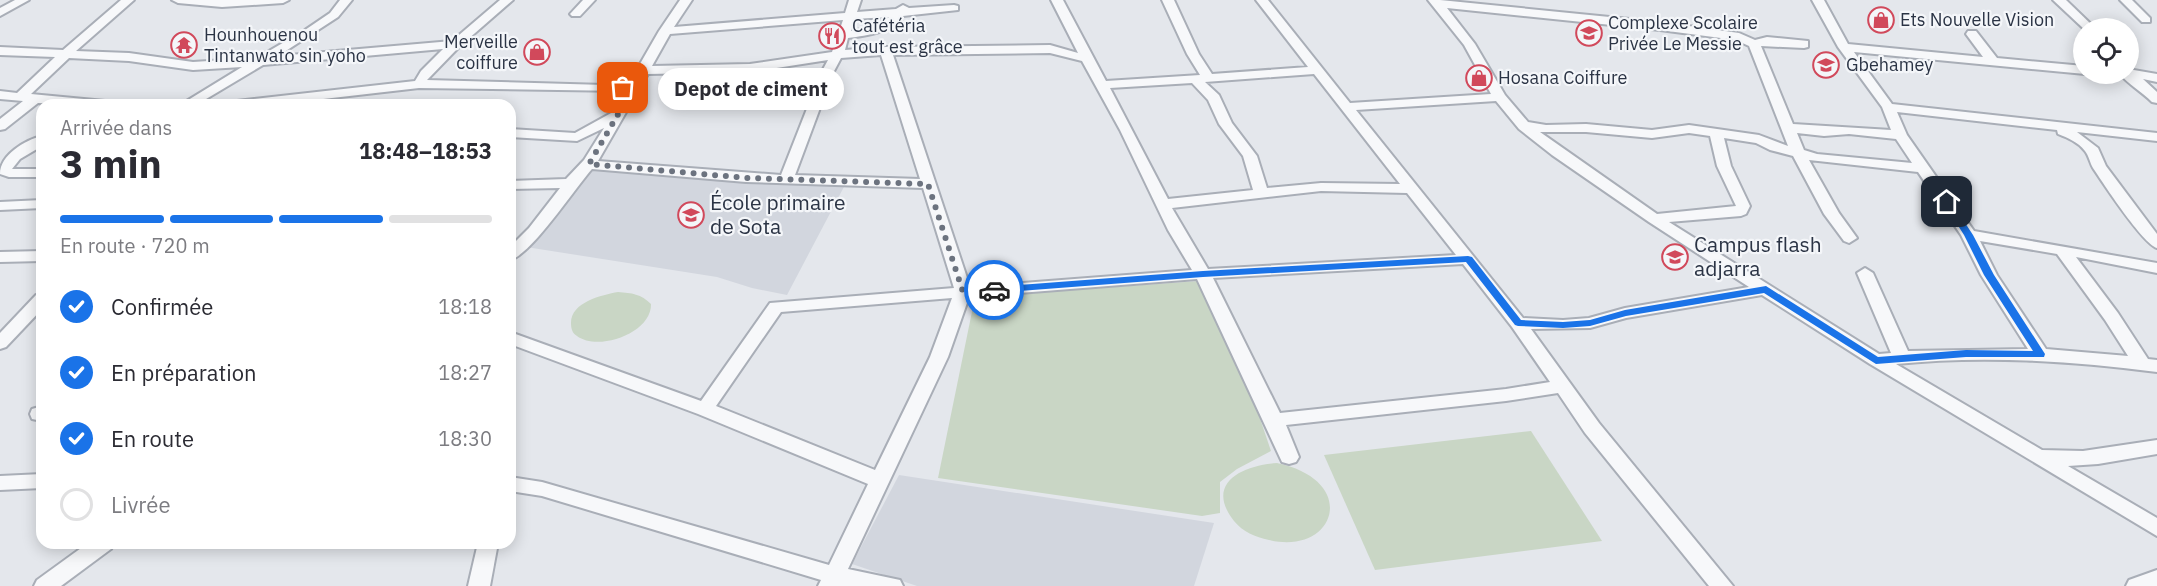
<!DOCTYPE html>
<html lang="fr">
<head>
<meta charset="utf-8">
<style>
  body { margin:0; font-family:"IBM Plex Sans",sans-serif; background:#f7f7f7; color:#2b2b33; height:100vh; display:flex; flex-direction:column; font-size:22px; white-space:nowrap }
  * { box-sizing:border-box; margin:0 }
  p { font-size:20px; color:#7c7c81 }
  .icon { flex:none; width:33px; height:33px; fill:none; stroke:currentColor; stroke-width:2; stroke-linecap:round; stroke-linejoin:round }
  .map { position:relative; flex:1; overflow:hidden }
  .drawer { position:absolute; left:36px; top:99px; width:480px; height:450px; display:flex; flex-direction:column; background:#fff; border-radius:18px; box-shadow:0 3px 15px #0003 }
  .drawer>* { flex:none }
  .buttons { position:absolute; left:2073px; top:18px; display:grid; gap:12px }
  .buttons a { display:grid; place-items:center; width:66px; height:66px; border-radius:50%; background:#fff; box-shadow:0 3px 15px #0003; font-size:30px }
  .pin { position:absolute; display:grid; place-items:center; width:51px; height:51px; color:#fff; margin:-26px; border-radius:12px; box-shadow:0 3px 9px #0006 }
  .courier { position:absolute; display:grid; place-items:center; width:60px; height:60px; margin:-30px; border:4px solid #1a73e8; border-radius:50%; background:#fff; color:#222; box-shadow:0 2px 8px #0007 }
  .bubble { position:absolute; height:42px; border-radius:21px; background:#fff; box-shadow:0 3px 15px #0003; font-size:20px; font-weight:700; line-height:42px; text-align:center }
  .headline em { font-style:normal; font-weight:700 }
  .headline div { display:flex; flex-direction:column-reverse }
  .headline { display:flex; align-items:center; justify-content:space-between; height:102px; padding:0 24px }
  h1 { font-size:39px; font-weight:700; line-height:45px }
  .bar { display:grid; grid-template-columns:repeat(4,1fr); gap:9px 6px; align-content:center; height:72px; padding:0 24px }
  .bar i { height:8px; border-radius:4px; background:#e1e1e2 }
  .bar .on { background:#1a73e8 }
  .bar p { grid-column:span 4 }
  ol { padding:0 24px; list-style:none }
  li { display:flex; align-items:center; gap:18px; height:66px }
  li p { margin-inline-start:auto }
  li .icon { padding:6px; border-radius:50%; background:#1a73e8; color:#fff; stroke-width:4 }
  li:last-child { color:#7c7c81 }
  li i { width:33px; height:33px; border:3px solid #e1e1e2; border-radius:50% }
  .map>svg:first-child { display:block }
  .built { fill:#d2d6de }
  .green { fill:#c9d6c5 }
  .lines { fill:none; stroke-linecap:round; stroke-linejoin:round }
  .street-casing { stroke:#a9aeb7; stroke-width:4 }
  .street { fill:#f7f8fa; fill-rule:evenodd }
  .route { fill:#1a73e8 }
  .done { stroke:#6c737f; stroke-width:6; stroke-dasharray:0 10.8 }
  .labels { text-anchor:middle; stroke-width:4.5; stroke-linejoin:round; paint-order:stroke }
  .far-poi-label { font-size:18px; fill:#2b3445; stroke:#f4f6f9; text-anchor:start }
  .poi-label { font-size:21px; fill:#2b3445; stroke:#f4f6f9; text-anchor:start }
</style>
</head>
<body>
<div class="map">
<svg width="2157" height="586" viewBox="0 0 2157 586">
  <rect width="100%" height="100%" fill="#e4e7ec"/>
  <g class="built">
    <path d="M 594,164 L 846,183 L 787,295 L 752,288 L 717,277 L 526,247 Z"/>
    <path d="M 899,475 L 1214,523 L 1194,586 L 917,586 L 852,564 Z"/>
  </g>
  <g class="green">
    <path d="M 1213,280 L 1271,451 L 1237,469 L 1220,482 L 1220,513 L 1202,516 L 938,478 L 975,297 Z"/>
    <path d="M 618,292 C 632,293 641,294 651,304 C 652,333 598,352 577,336 C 572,333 571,328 571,323 C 571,302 602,295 618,292 Z"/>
    <path d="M 1531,431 L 1602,541 L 1375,570 L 1324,455 Z"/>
    <path d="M 1277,463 C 1361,481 1335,556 1269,540 C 1255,537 1243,532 1234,521 C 1204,483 1243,465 1277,463 Z"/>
  </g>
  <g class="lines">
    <g class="street-casing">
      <g id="street">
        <path d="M 15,0 L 29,0 L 0,16 L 0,8 Z"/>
        <path d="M 121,0 L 134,0 L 76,51 L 129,53 L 193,62 L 257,58 L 305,30 L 330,13 L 340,0 L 352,0 L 338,17 L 278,56 L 452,41 L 500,0 L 513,0 L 459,47 L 427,80 L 605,85 L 629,83 L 659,31 L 680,0 L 692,0 L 674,27 L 845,13 L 849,0 L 861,0 L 857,12 L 896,9 L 903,5 L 909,8 L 954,5 L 958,6 L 958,10 L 903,16 C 888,33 870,35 848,38 L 845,50 L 886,47 L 1050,45 L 1078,53 L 1051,0 L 1063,0 L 1106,81 L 1200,75 L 1187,54 L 1162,0 L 1174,0 L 1199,54 L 1212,74 L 1308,67 L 1256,0 L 1268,0 L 1350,103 L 1491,94 L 1464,45 L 1428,0 L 1440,0 L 1660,22 L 1739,33 L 1755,40 L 1767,37 L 1808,41 L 1808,47 L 1804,48 L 1761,46 L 1793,124 L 1891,130 L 1882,107 L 1838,47 L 1812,0 L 1824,0 L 1848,44 L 1983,57 L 1966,34 L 1968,31 L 1976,31 L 1997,58 L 2084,66 L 2085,74 L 1854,52 L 1892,104 L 2157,133 L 2157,141 L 2077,132 L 2098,148 L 2106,166 L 2157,234 L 2157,248 C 2143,244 2103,183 2093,168 C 2090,163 2089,156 2085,151 C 2078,142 2068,138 2058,134 L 2057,130 L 1897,112 L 1907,135 L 1974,231 L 2157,263 L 2157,273 L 2076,257 L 2118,313 L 2148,359 L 2157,360 L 2157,372 C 2070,361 1983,355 1896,364 L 2042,450 L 2083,451 L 2157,440 L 2157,454 L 2098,464 L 2068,466 L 2157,518 L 2157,536 L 1870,364 L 1762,295 L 1626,318 L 1590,328 L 1531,329 L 1599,423 L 1733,586 L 1709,586 L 1585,433 L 1558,393 L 1506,401 L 1286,425 L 1299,457 L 1296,462 L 1289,464 L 1282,462 L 1197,279 L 969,297 L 948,357 L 848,569 L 900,580 L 903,586 L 818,586 L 821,580 L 542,496 L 510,491 L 510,477 L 542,482 L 829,565 L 868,484 L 698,414 L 510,344 L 510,332 L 701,401 L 770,303 L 954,288 L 923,188 L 746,182 L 592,169 C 575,188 531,255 510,260 L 510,247 L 529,228 L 560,188 L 510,189 L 510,181 L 566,179 L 584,160 L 604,128 L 577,141 L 510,137 L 510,129 L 575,133 L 613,112 L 625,91 L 419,88 L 271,105 L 230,105 L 237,101 L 415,81 L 421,71 L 443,49 L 263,65 L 196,105 L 180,105 L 242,67 L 193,70 L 129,61 L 69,58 L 31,94 L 105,101 L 112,105 L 38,103 L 5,129 L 0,130 L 0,119 L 23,101 L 0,99 L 0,91 L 17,93 L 55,57 L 0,55 L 0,47 L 63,50 ZM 1447,8 L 1660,30 L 1736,40 L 1749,46 L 1788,146 L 1759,135 L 1689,125 L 1652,130 L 1586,124 L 1546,125 L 1528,122 L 1505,95 L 1475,44 ZM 889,17 L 875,27 L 851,31 L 854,19 ZM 843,20 L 832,52 L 750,64 L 652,66 L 670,34 ZM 1050,53 L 1082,61 L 1120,130 L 1168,230 L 1192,270 L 970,287 L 893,55 ZM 881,55 L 920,179 L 795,175 L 833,73 L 841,58 ZM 828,60 L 821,73 L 781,175 L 598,161 L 648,74 L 750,72 ZM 1314,74 L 1400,184 L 1321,183 L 1267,188 L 1257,156 L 1232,123 L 1219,95 L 1205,82 ZM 1192,83 L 1208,100 L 1219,124 L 1243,156 L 1253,190 L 1168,199 L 1110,88 ZM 1496,101 L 1519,129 L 1552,155 L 1649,222 L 1749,287 L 1625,308 L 1589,318 L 1563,320 L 1523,318 L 1356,110 ZM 1540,132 L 1586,132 L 1652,138 L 1689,133 L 1710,136 L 1717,166 L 1736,206 L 1657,214 ZM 1797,133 L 1824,136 L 1849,134 L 1896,139 L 1912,163 L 1817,154 L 1804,150 ZM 1724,138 L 1756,143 L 1770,150 L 1793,156 L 1824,214 L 1844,241 L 1849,243 L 1857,238 L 1839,213 L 1809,160 L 1918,172 L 1961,235 L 1981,275 L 2028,349 L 1908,351 L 1873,273 L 1865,268 L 1857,273 L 1891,353 L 1879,354 L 1669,222 L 1741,216 L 1746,214 L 1750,206 L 1731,166 ZM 1321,191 L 1407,193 L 1456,255 L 1208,269 L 1172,208 ZM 1980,241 L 2057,254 L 2105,320 L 2128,356 L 2046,349 L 1997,275 ZM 1463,264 L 1512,327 L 1550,382 L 1506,389 L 1280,413 L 1213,278 ZM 952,298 L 930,357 L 875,470 L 716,406 L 781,312 Z"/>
        <path d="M 172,0 L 289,0 L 283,3 L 222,7 L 178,3 Z"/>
        <path d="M 583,0 L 595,0 L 580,16 L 572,16 L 570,14 Z"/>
        <path d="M 2053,0 L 2066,0 L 2095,28 L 2084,29 Z"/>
        <path d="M 2120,0 L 2132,0 L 2150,18 L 2150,22 L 2142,22 Z"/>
        <path d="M 2128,69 L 2157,74 L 2157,82 L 2143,79 L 2157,92 L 2157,103 L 2152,102 C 2143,93 2127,83 2120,74 L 2128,74 Z"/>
        <path d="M 42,136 L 42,146 L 20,159 L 12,169 L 42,169 L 42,177 L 9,177 L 0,174 C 0,155 25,140 42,136 Z"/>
        <path d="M 42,200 L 42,208 L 0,210 L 0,202 Z"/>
        <path d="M 42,251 L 42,261 L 0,262 L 0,252 Z"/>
        <path d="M 42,294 L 42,309 L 6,347 L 0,349 L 0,333 L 36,295 Z"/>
        <path d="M 39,407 L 42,407 L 42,421 L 32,419 L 30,414 L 32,409 Z"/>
        <path d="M 42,474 L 42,488 L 0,490 L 0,476 Z"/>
        <path d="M 88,543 L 114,543 L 111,549 L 61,586 L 34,586 L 37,580 Z"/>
        <path d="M 478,543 L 498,543 L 490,586 L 468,586 Z"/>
        <path d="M 2157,570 L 2157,586 L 2126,586 L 2129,580 Z"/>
      </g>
    </g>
    <use href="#street" class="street"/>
  </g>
  <path class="route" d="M 1944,200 L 1950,200 L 1973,235 L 1994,275 L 2045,354 L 2044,357 L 1966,357 L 1876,364 L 1764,293 L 1626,316 L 1590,326 L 1563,328 L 1518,326 L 1515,325 L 1466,262 L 1203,277 L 994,293 L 990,290 L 994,287 L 1203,271 L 1468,256 L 1472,257 L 1521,320 L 1563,322 L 1590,320 L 1625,310 L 1766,286 L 1878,357 L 1966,350 L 2033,351 L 1984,275 L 1964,235 L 1943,202 Z"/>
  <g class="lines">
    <path class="done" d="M 623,88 L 634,87 L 589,164 L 747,178 L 928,184 L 963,292 L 994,290"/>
  </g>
  <defs>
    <g id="shop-ring" transform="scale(1.35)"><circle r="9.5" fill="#f4f6f9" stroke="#d1495b" stroke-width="1.5"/><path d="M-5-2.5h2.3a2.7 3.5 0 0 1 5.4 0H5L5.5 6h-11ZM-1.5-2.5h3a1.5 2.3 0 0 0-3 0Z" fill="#d1495b"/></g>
    <g id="school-ring" transform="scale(1.35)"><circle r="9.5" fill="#f4f6f9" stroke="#d1495b" stroke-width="1.5"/><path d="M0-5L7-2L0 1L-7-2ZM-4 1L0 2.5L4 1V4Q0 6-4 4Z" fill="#d1495b"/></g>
    <g id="restaurant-ring" transform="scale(1.35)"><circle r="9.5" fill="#f4f6f9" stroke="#d1495b" stroke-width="1.5"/><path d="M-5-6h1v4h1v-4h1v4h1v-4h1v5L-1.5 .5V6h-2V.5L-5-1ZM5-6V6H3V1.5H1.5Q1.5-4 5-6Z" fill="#d1495b"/></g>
    <g id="temple-ring" transform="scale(1.35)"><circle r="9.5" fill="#f4f6f9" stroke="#d1495b" stroke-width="1.5"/><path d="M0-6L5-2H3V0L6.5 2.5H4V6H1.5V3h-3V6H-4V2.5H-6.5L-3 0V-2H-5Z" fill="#d1495b"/></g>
    <g id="university-ring" transform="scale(1.35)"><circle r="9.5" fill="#f4f6f9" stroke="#d1495b" stroke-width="1.5"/><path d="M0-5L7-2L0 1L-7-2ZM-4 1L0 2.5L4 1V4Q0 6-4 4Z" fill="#d1495b"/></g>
  </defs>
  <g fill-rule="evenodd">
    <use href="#shop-ring" x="1881" y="20"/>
    <use href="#school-ring" x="1589" y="33"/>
    <use href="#restaurant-ring" x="832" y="36"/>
    <use href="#temple-ring" x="184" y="45"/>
    <use href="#shop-ring" x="537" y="52"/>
    <use href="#school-ring" x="1826" y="65"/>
    <use href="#shop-ring" x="1479" y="78"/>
    <use href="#school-ring" x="691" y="215"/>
    <use href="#university-ring" x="1675" y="257"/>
  </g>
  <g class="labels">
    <g class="far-poi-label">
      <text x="1900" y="26">Ets Nouvelle Vision</text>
      <text x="1608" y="29">Complexe Scolaire<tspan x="1608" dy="21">Privée Le Messie</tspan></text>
      <text x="852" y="32">Cafétéria<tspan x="852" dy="21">tout est grâce</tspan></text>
      <text x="204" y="41">Hounhouenou<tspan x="204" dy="21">Tintanwato sin yoho</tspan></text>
      <text x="518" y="48" text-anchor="end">Merveille<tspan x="518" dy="21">coiffure</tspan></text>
      <text x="1846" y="71">Gbehamey</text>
      <text x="1498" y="84">Hosana Coiffure</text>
    </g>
    <g class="poi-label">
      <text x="710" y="210">École primaire<tspan x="710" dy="24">de Sota</tspan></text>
      <text x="1694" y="252">Campus flash<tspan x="1694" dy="24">adjarra</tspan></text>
    </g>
  </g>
</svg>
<div class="buttons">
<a><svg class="icon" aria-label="locate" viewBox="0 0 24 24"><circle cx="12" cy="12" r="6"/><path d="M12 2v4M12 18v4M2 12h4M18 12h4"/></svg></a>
</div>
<div class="pin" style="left:623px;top:88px;background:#ea580c"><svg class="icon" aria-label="bag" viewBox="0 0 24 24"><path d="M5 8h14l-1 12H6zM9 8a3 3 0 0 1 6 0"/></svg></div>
<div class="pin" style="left:1947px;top:202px;background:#1f2937"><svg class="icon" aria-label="home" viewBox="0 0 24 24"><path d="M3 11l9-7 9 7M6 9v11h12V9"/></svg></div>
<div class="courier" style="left:994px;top:290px"><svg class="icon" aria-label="car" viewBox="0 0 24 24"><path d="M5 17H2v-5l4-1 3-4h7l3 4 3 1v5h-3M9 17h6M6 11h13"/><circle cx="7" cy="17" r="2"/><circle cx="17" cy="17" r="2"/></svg></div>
<div class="bubble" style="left:658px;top:68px;width:186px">Depot de ciment</div>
<section class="drawer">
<div class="headline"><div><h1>3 min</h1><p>Arrivée dans</p></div><em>18:48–18:53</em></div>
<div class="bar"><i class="on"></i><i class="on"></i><i class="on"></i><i></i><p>En route · 720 m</p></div>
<ol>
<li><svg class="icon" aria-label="check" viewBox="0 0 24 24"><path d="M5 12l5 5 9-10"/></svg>Confirmée<p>18:18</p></li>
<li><svg class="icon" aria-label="check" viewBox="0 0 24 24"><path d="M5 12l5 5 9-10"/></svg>En préparation<p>18:27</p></li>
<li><svg class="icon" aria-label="check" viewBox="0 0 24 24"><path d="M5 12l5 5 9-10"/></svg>En route<p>18:30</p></li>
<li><i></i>Livrée</li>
</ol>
</section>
</div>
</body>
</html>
